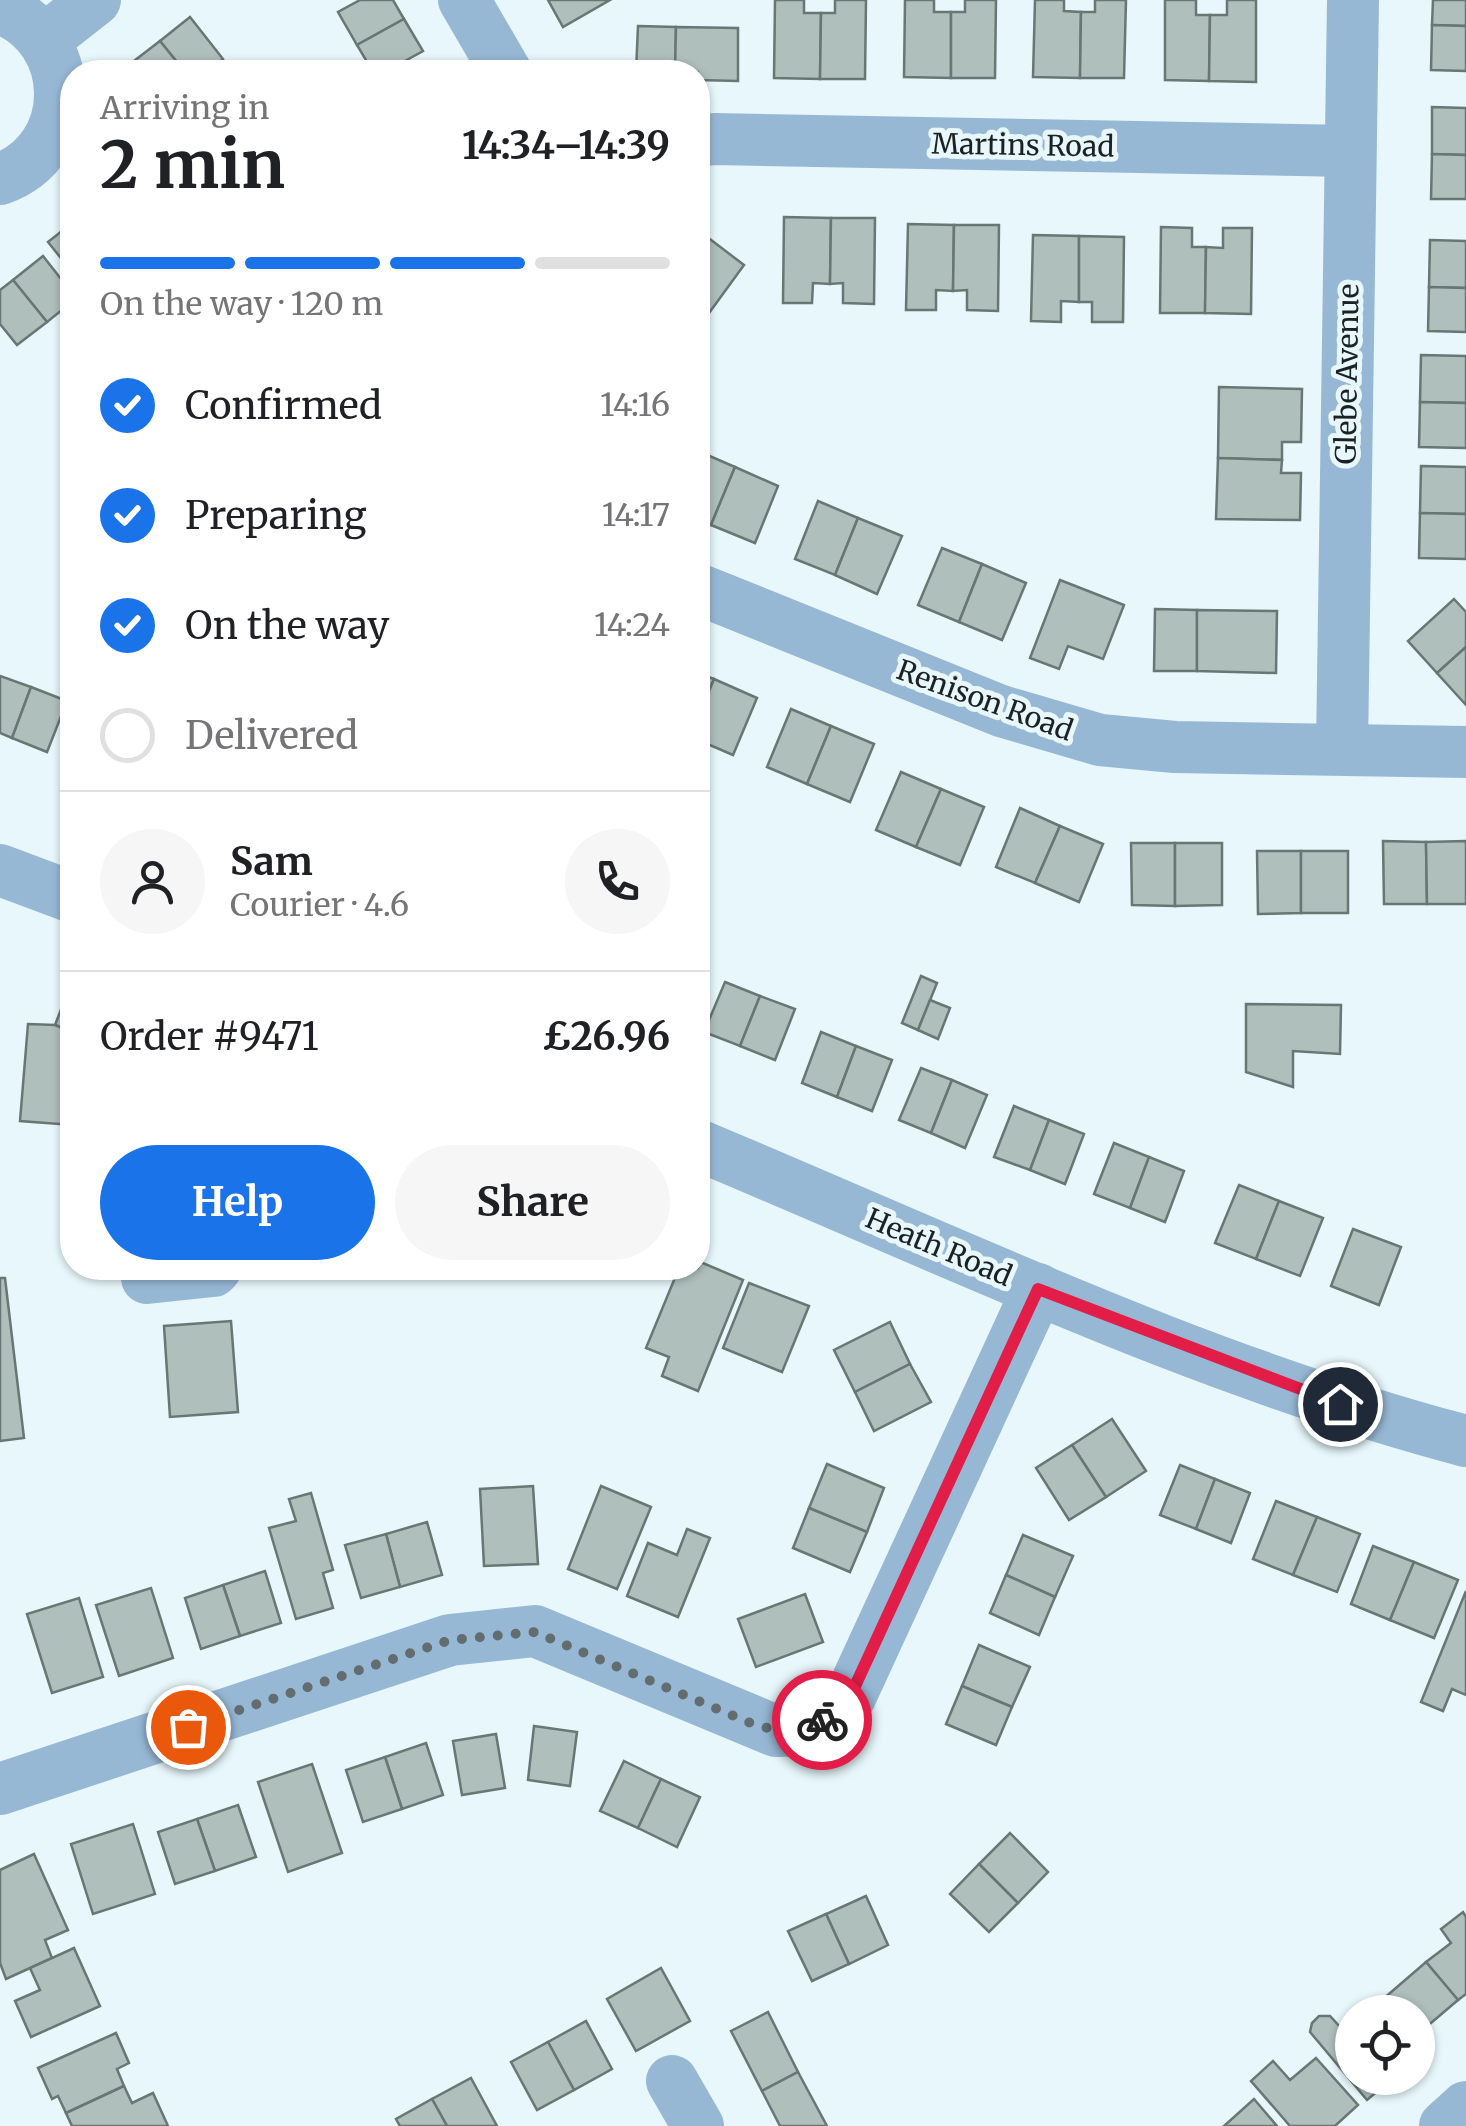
<!DOCTYPE html>
<html lang="en">
<head>
<meta charset="utf-8">
<style>
  body { margin:0; font-family:Merriweather,serif; background:#f6f6f6; color:#202124; height:100vh; display:flex; flex-direction:column; font-size:38px; white-space:nowrap }
  * { box-sizing:border-box; margin:0 }
  p { font-size:32px; color:#757577 }
  .icon { flex:none; width:55px; height:55px; fill:none; stroke:currentColor; stroke-width:2; stroke-linecap:round; stroke-linejoin:round }
  .map { position:relative; flex:1; overflow:hidden }
  .side { position:absolute; left:60px; top:60px; width:650px; height:1220px; display:flex; flex-direction:column; background:#fff; border-radius:40px; box-shadow:0 2px 8px #0004 }
  .side>* { flex:none }
  .controls { position:absolute; left:1335px; top:1995px; display:grid; gap:20px }
  .controls a { display:grid; place-items:center; width:100px; height:100px; border-radius:50%; background:#fff; box-shadow:0 2px 8px #0004; font-size:50px }
  .pin { position:absolute; display:grid; place-items:center; width:85px; height:85px; color:#fff; margin:-42px; border:5px solid #fff; border-radius:50%; box-shadow:0 2px 10px #0007 }
  .courier { position:absolute; display:grid; place-items:center; width:100px; height:100px; margin:-50px; border:8px solid #e11d48; border-radius:50%; background:#fff; color:#222; box-shadow:0 2px 12px #0007 }
  .headline em { font-style:normal; font-weight:700 }
  .headline div { display:flex; flex-direction:column-reverse }
  .headline { display:flex; align-items:center; justify-content:space-between; height:170px; padding:0 40px }
  h1 { font-size:65px; font-weight:700; line-height:75px }
  .bar { display:grid; grid-template-columns:repeat(4,1fr); gap:15px 10px; align-content:center; height:120px; padding:0 40px }
  .bar i { height:12px; border-radius:8px; background:#e0e0e0 }
  .bar .selected { background:#1a73e8 }
  .bar p { grid-column:span 4 }
  .line { display:flex; align-items:center; gap:25px; padding:0 40px; border-top:2px solid #e0e0e0 }
  .line div { flex:1 }
  .round { display:grid; place-items:center; flex:none; width:105px; height:105px; border-radius:52px; background:#f6f6f6 }
  ol { padding:0 40px; list-style:none }
  li { display:flex; align-items:center; gap:30px; height:110px }
  li p { margin-inline-start:auto }
  li .icon { padding:10px; border-radius:50%; background:#1a73e8; color:#fff; stroke-width:4 }
  li:last-child { color:#757577 }
  li i { width:55px; height:55px; border:5px solid #e0e0e0; border-radius:50% }
  .button { display:flex; gap:20px; margin-top:auto; padding:20px 40px }
  .button a { flex:1; height:115px; border-radius:60px; background:#1a73e8; color:#fff; font-size:40px; font-weight:700; line-height:115px; text-align:center }
  .button a+a { background:#f6f6f6; color:#202124 }
  .map>svg:first-child { display:block }
  .building { fill:#afbfbc; stroke:#687774; stroke-width:2.5 }
  .lines { fill:none; stroke-linecap:round; stroke-linejoin:round }
  .minor { stroke:#97b8d5; stroke-width:52 }
  .done { stroke:#636d6f; stroke-width:10; stroke-dasharray:0 18 }
  .route { stroke:#e11d48; stroke-width:12 }
  .labels { text-anchor:middle; stroke-width:10; stroke-linejoin:round; paint-order:stroke }
  .street-label { font-size:28px; fill:#1c2223; stroke:#e7f7fb }
</style>
</head>
<body>
<div class="map">
<svg width="1466" height="2126" viewBox="0 0 1466 2126">
  <rect width="100%" height="100%" fill="#e7f7fb"/>
  <g class="building">
    <path d="M 360,0 L 393,0 L 404,19 L 357,45 L 338,12 Z"/>
    <path d="M 548,0 L 610,0 L 563,27 Z"/>
    <path d="M 775,0 L 804,0 L 804,13 L 821,13 L 820,79 L 774,78 Z"/>
    <path d="M 835,0 L 866,0 L 865,79 L 820,79 L 821,13 L 835,13 Z"/>
    <path d="M 905,0 L 934,0 L 934,12 L 951,12 L 951,78 L 904,77 Z"/>
    <path d="M 965,0 L 996,0 L 995,78 L 951,78 L 951,12 L 965,12 Z"/>
    <path d="M 1035,0 L 1064,0 L 1064,11 L 1081,12 L 1080,78 L 1033,77 Z"/>
    <path d="M 1095,0 L 1126,0 L 1124,78 L 1080,78 L 1081,12 L 1095,12 Z"/>
    <path d="M 1165,0 L 1196,0 L 1196,15 L 1210,15 L 1209,81 L 1165,80 Z"/>
    <path d="M 1227,0 L 1256,0 L 1256,82 L 1209,81 L 1210,15 L 1227,15 Z"/>
    <path d="M 1433,0 L 1466,0 L 1466,26 L 1432,25 Z"/>
    <path d="M 190,17 L 223,59 L 207,72 L 185,72 L 160,41 Z"/>
    <path d="M 404,19 L 423,51 L 385,72 L 373,72 L 357,45 Z"/>
    <path d="M 1432,25 L 1466,26 L 1466,71 L 1431,70 Z"/>
    <path d="M 638,26 L 676,27 L 675,72 L 636,72 Z"/>
    <path d="M 676,27 L 738,28 L 738,81 L 698,80 L 698,72 L 675,72 Z"/>
    <path d="M 160,41 L 185,72 L 137,72 L 130,64 Z"/>
    <path d="M 1432,107 L 1466,108 L 1466,155 L 1432,154 Z"/>
    <path d="M 1432,154 L 1466,155 L 1466,199 L 1431,199 Z"/>
    <path d="M 784,217 L 831,218 L 830,284 L 813,283 L 812,303 L 783,303 Z"/>
    <path d="M 831,218 L 875,218 L 874,304 L 843,303 L 843,283 L 830,284 Z"/>
    <path d="M 72,223 L 72,272 L 48,242 Z"/>
    <path d="M 908,224 L 954,225 L 953,291 L 936,290 L 936,310 L 906,310 Z"/>
    <path d="M 954,225 L 999,225 L 998,311 L 967,310 L 967,290 L 953,291 Z"/>
    <path d="M 1161,227 L 1192,228 L 1192,247 L 1206,247 L 1205,313 L 1160,313 Z"/>
    <path d="M 1223,228 L 1252,228 L 1251,314 L 1205,313 L 1206,247 L 1223,248 Z"/>
    <path d="M 698,230 L 744,265 L 701,324 L 698,322 Z"/>
    <path d="M 1033,235 L 1079,236 L 1079,302 L 1061,301 L 1061,322 L 1031,321 Z"/>
    <path d="M 1079,236 L 1124,237 L 1123,322 L 1092,322 L 1092,302 L 1079,302 Z"/>
    <path d="M 1430,240 L 1466,241 L 1466,288 L 1429,287 Z"/>
    <path d="M 43,256 L 72,293 L 72,302 L 47,322 L 13,280 Z"/>
    <path d="M 13,280 L 47,322 L 17,345 L 0,324 L 0,290 Z"/>
    <path d="M 1429,287 L 1466,288 L 1466,332 L 1428,331 Z"/>
    <path d="M 1421,355 L 1466,356 L 1466,403 L 1420,402 Z"/>
    <path d="M 1219,387 L 1302,389 L 1301,442 L 1282,442 L 1282,460 L 1218,458 Z"/>
    <path d="M 1420,402 L 1466,403 L 1466,448 L 1419,447 Z"/>
    <path d="M 698,451 L 735,467 L 711,525 L 698,519 Z"/>
    <path d="M 1218,458 L 1282,460 L 1281,473 L 1301,473 L 1300,520 L 1216,519 Z"/>
    <path d="M 1421,466 L 1466,467 L 1466,514 L 1420,513 Z"/>
    <path d="M 735,467 L 778,486 L 755,543 L 711,525 Z"/>
    <path d="M 818,501 L 858,518 L 835,575 L 795,559 Z"/>
    <path d="M 1420,513 L 1466,514 L 1466,559 L 1419,558 Z"/>
    <path d="M 858,518 L 902,536 L 877,594 L 835,575 Z"/>
    <path d="M 942,548 L 982,564 L 959,622 L 918,605 Z"/>
    <path d="M 982,564 L 1026,583 L 1002,640 L 959,622 Z"/>
    <path d="M 1060,580 L 1124,605 L 1103,659 L 1068,646 L 1059,669 L 1030,658 Z"/>
    <path d="M 1454,599 L 1466,612 L 1466,647 L 1437,673 L 1408,641 Z"/>
    <path d="M 1155,609 L 1197,610 L 1197,671 L 1154,671 Z"/>
    <path d="M 1197,610 L 1277,611 L 1276,673 L 1197,671 Z"/>
    <path d="M 1466,647 L 1466,705 L 1437,673 Z"/>
    <path d="M 698,673 L 714,679 L 698,718 Z"/>
    <path d="M 0,676 L 31,687 L 12,738 L 0,733 Z"/>
    <path d="M 714,679 L 757,698 L 733,755 L 698,740 L 698,718 Z"/>
    <path d="M 31,687 L 67,701 L 47,752 L 12,738 Z"/>
    <path d="M 791,709 L 831,726 L 807,784 L 767,767 Z"/>
    <path d="M 831,726 L 874,744 L 850,802 L 807,784 Z"/>
    <path d="M 901,772 L 941,789 L 916,847 L 876,830 Z"/>
    <path d="M 941,789 L 984,807 L 960,865 L 916,847 Z"/>
    <path d="M 1020,808 L 1060,826 L 1035,883 L 996,867 Z"/>
    <path d="M 1060,826 L 1103,844 L 1079,902 L 1035,883 Z"/>
    <path d="M 1383,841 L 1426,842 L 1427,904 L 1384,904 Z"/>
    <path d="M 1466,841 L 1466,904 L 1427,904 L 1426,842 Z"/>
    <path d="M 1131,843 L 1175,843 L 1175,906 L 1132,905 Z"/>
    <path d="M 1175,843 L 1222,843 L 1222,905 L 1175,906 Z"/>
    <path d="M 1257,851 L 1301,851 L 1301,913 L 1258,914 Z"/>
    <rect x="1301" y="851" width="47" height="62"/>
    <path d="M 921,976 L 937,983 L 918,1030 L 902,1023 Z"/>
    <path d="M 72,981 L 72,1032 L 55,1025 Z"/>
    <path d="M 725,982 L 760,996 L 740,1046 L 704,1032 Z"/>
    <path d="M 760,996 L 795,1009 L 775,1060 L 740,1046 Z"/>
    <path d="M 930,1000 L 950,1008 L 938,1039 L 918,1030 Z"/>
    <path d="M 1246,1004 L 1341,1005 L 1340,1054 L 1293,1051 L 1293,1087 L 1246,1072 Z"/>
    <path d="M 28,1024 L 55,1025 L 72,1032 L 72,1125 L 20,1121 Z"/>
    <path d="M 821,1032 L 856,1046 L 837,1097 L 802,1083 Z"/>
    <path d="M 856,1046 L 892,1060 L 872,1111 L 837,1097 Z"/>
    <path d="M 921,1068 L 952,1080 L 931,1133 L 899,1120 Z"/>
    <path d="M 952,1080 L 987,1095 L 965,1148 L 931,1133 Z"/>
    <path d="M 1014,1106 L 1049,1120 L 1030,1170 L 994,1157 Z"/>
    <path d="M 1049,1120 L 1084,1134 L 1065,1184 L 1030,1170 Z"/>
    <path d="M 1114,1143 L 1149,1157 L 1130,1208 L 1094,1194 Z"/>
    <path d="M 1149,1157 L 1184,1171 L 1165,1222 L 1130,1208 Z"/>
    <path d="M 1239,1185 L 1279,1201 L 1256,1259 L 1215,1243 Z"/>
    <path d="M 1279,1201 L 1323,1218 L 1300,1276 L 1256,1259 Z"/>
    <path d="M 1353,1229 L 1401,1247 L 1379,1305 L 1331,1286 Z"/>
    <path d="M 698,1261 L 743,1280 L 698,1391 L 662,1376 L 669,1357 L 646,1348 L 679,1268 L 698,1268 Z"/>
    <path d="M 0,1278 L 5,1278 L 24,1438 L 0,1441 Z"/>
    <path d="M 749,1283 L 809,1306 L 782,1372 L 723,1348 Z"/>
    <path d="M 231,1321 L 238,1412 L 170,1417 L 164,1326 Z"/>
    <path d="M 890,1322 L 910,1364 L 855,1392 L 834,1350 Z"/>
    <path d="M 910,1364 L 931,1402 L 874,1431 L 855,1392 Z"/>
    <path d="M 1112,1419 L 1146,1471 L 1106,1497 L 1072,1445 Z"/>
    <path d="M 1072,1445 L 1106,1497 L 1069,1520 L 1036,1468 Z"/>
    <path d="M 827,1464 L 884,1488 L 867,1532 L 809,1508 Z"/>
    <path d="M 1180,1465 L 1215,1479 L 1196,1529 L 1160,1515 Z"/>
    <path d="M 1215,1479 L 1250,1493 L 1231,1543 L 1196,1529 Z"/>
    <path d="M 533,1486 L 538,1564 L 484,1566 L 480,1489 Z"/>
    <path d="M 601,1486 L 651,1507 L 617,1589 L 568,1569 Z"/>
    <path d="M 311,1493 L 333,1570 L 323,1573 L 333,1608 L 296,1619 L 269,1528 L 296,1521 L 289,1499 Z"/>
    <path d="M 1276,1501 L 1317,1517 L 1293,1575 L 1253,1559 Z"/>
    <path d="M 809,1508 L 867,1532 L 850,1572 L 793,1548 Z"/>
    <path d="M 1317,1517 L 1360,1534 L 1337,1592 L 1293,1575 Z"/>
    <path d="M 427,1522 L 442,1575 L 400,1587 L 386,1534 Z"/>
    <path d="M 687,1529 L 710,1538 L 678,1617 L 627,1596 L 648,1543 L 677,1555 Z"/>
    <path d="M 386,1534 L 400,1587 L 361,1598 L 345,1545 Z"/>
    <path d="M 1023,1535 L 1073,1556 L 1055,1597 L 1006,1575 Z"/>
    <path d="M 1373,1546 L 1414,1562 L 1390,1620 L 1351,1604 Z"/>
    <path d="M 1414,1562 L 1458,1580 L 1434,1638 L 1390,1620 Z"/>
    <path d="M 265,1571 L 281,1623 L 240,1636 L 223,1585 Z"/>
    <path d="M 1006,1575 L 1055,1597 L 1039,1635 L 990,1613 Z"/>
    <path d="M 223,1585 L 240,1636 L 201,1649 L 185,1598 Z"/>
    <path d="M 151,1588 L 173,1658 L 119,1676 L 96,1605 Z"/>
    <path d="M 1466,1591 L 1466,1695 L 1452,1689 L 1443,1711 L 1421,1702 Z"/>
    <path d="M 805,1594 L 823,1642 L 756,1667 L 738,1619 Z"/>
    <path d="M 79,1598 L 103,1677 L 52,1693 L 27,1614 Z"/>
    <path d="M 979,1645 L 1030,1667 L 1012,1707 L 962,1686 Z"/>
    <path d="M 962,1686 L 1012,1707 L 996,1745 L 946,1724 Z"/>
    <path d="M 534,1726 L 577,1732 L 570,1786 L 528,1780 Z"/>
    <path d="M 496,1734 L 505,1788 L 462,1795 L 453,1741 Z"/>
    <path d="M 426,1743 L 443,1795 L 402,1809 L 385,1757 Z"/>
    <path d="M 385,1757 L 402,1809 L 363,1822 L 346,1770 Z"/>
    <path d="M 624,1761 L 661,1779 L 638,1828 L 600,1811 Z"/>
    <path d="M 312,1764 L 342,1853 L 288,1872 L 258,1782 Z"/>
    <path d="M 661,1779 L 700,1797 L 677,1847 L 638,1828 Z"/>
    <path d="M 238,1805 L 256,1857 L 215,1871 L 197,1819 Z"/>
    <path d="M 197,1819 L 215,1871 L 175,1884 L 158,1832 Z"/>
    <path d="M 133,1824 L 155,1894 L 93,1914 L 71,1844 Z"/>
    <path d="M 1010,1833 L 1048,1872 L 1018,1903 L 979,1864 Z"/>
    <path d="M 34,1854 L 68,1930 L 45,1940 L 52,1958 L 6,1979 L 0,1963 L 0,1870 Z"/>
    <path d="M 979,1864 L 1018,1903 L 989,1932 L 950,1894 Z"/>
    <path d="M 866,1896 L 888,1945 L 849,1964 L 826,1914 Z"/>
    <path d="M 1463,1912 L 1466,1917 L 1466,1994 L 1458,2000 L 1426,1962 L 1451,1943 L 1441,1929 Z"/>
    <path d="M 826,1914 L 849,1964 L 812,1981 L 788,1931 Z"/>
    <path d="M 74,1948 L 100,2006 L 31,2037 L 15,2001 L 40,1990 L 30,1968 Z"/>
    <path d="M 1426,1962 L 1458,2000 L 1418,2034 L 1418,2012 L 1392,2012 L 1382,2000 Z"/>
    <path d="M 661,1968 L 690,2021 L 636,2051 L 607,1999 Z"/>
    <path d="M 768,2012 L 798,2072 L 762,2091 L 731,2031 Z"/>
    <path d="M 1319,2016 L 1330,2016 L 1342,2029 L 1352,2020 L 1352,2078 L 1393,2078 L 1367,2100 L 1310,2032 L 1312,2023 Z"/>
    <path d="M 586,2021 L 612,2069 L 574,2090 L 548,2042 Z"/>
    <path d="M 116,2033 L 129,2063 L 117,2069 L 124,2086 L 66,2113 L 58,2096 L 52,2099 L 38,2068 Z"/>
    <path d="M 548,2042 L 574,2090 L 537,2110 L 511,2062 Z"/>
    <path d="M 1316,2058 L 1358,2105 L 1335,2126 L 1290,2126 L 1251,2081 L 1273,2061 L 1290,2080 Z"/>
    <path d="M 798,2072 L 827,2126 L 780,2126 L 762,2091 Z"/>
    <path d="M 471,2078 L 497,2126 L 447,2126 L 432,2099 Z"/>
    <path d="M 124,2086 L 132,2103 L 153,2093 L 168,2126 L 72,2126 L 66,2113 Z"/>
    <path d="M 432,2099 L 447,2126 L 400,2126 L 396,2119 Z"/>
    <path d="M 1254,2099 L 1277,2126 L 1224,2126 Z"/>
  </g>
  <g class="lines">
    <g class="minor">
      <path d="M 464,0 L 506,72"/>
      <path d="M 0,8 C 79,37 81,150 0,179"/>
      <path d="M 44,40 L 95,0"/>
      <path d="M 698,141 L 715,139 L 1350,151"/>
      <path d="M 698,589 L 1001,711 L 1100,740 L 1175,747 L 1466,752"/>
      <path d="M 1342,749 L 1353,0"/>
      <path d="M 0,870 L 72,897"/>
      <path d="M 698,1145 C 950,1250 1200,1371 1466,1441"/>
      <path d="M 147,1278 L 213,1271 L 216,1268"/>
      <path d="M 0,1789 L 450,1640 L 535,1631 L 776,1731 C 811,1732 824,1719 850,1697 L 1038,1289"/>
      <path d="M 672,2081 L 698,2126"/>
      <path d="M 1445,2126 L 1466,2107"/>
    </g>
  </g>
  <g class="lines">
    <path class="done" d="M 188,1727 L 450,1640 L 535,1632 L 753,1724 C 783,1733 794,1734 822,1720"/>
    <path class="route" d="M 822,1720 L 850,1697 L 1038,1289 L 1340,1404"/>
  </g>
  <g class="labels">
    <g class="street-label">
      <text transform="translate(1023 145) rotate(1)" y="10">Martins Road</text>
      <text transform="translate(1347 374) rotate(-89)" y="10">Glebe Avenue</text>
      <text transform="translate(985 700) rotate(20)" y="10">Renison Road</text>
      <text transform="translate(939 1247) rotate(23)" y="10">Heath Road</text>
    </g>
  </g>
</svg>
<div class="controls">
<a><svg class="icon" aria-label="locate" viewBox="0 0 24 24"><circle cx="12" cy="12" r="6"/><path d="M12 2v4M12 18v4M2 12h4M18 12h4"/></svg></a>
</div>
<div class="pin" style="left:188px;top:1727px;background:#ea580c"><svg class="icon" aria-label="bag" viewBox="0 0 24 24"><path d="M5 8h14l-1 12H6zM9 8a3 3 0 0 1 6 0"/></svg></div>
<div class="pin" style="left:1340px;top:1404px;background:#1f2937"><svg class="icon" aria-label="home" viewBox="0 0 24 24"><path d="M3 11l9-7 9 7M6 9v11h12V9"/></svg></div>
<div class="courier" style="left:822px;top:1720px"><svg class="icon" aria-label="bike" viewBox="0 0 24 24"><circle cx="6" cy="16" r="4"/><circle cx="18" cy="16" r="4"/><path d="M6 16l4-8h5l3 8M10 8l3 8H6M13 5h3"/></svg></div>
<section class="side">
<div class="headline"><div><h1>2 min</h1><p>Arriving in</p></div><em>14:34–14:39</em></div>
<div class="bar"><i class="selected"></i><i class="selected"></i><i class="selected"></i><i></i><p>On the way · 120 m</p></div>
<ol>
<li><svg class="icon" aria-label="check" viewBox="0 0 24 24"><path d="M5 12l5 5 9-10"/></svg>Confirmed<p>14:16</p></li>
<li><svg class="icon" aria-label="check" viewBox="0 0 24 24"><path d="M5 12l5 5 9-10"/></svg>Preparing<p>14:17</p></li>
<li><svg class="icon" aria-label="check" viewBox="0 0 24 24"><path d="M5 12l5 5 9-10"/></svg>On the way<p>14:24</p></li>
<li><i></i>Delivered</li>
</ol>
<div class="line" style="height:180px"><a class="round"><svg class="icon" aria-label="person" viewBox="0 0 24 24"><circle cx="12" cy="8" r="4"/><path d="M4 21q1-7 8-7t8 7"/></svg></a><div><b>Sam</b><p>Courier · 4.6</p></div><a class="round"><svg class="icon" aria-label="phone" viewBox="0 0 24 24"><path d="M5 4h4l2 5-3 2q2 4 5 5l2-3 5 2v4C11 20 4 13 5 4z"/></svg></a></div>
<div class="line" style="height:130px"><div>Order #9471</div><b>£26.96</b></div>
<div class="button"><a>Help</a><a>Share</a></div>
</section>
</div>
</body>
</html>
